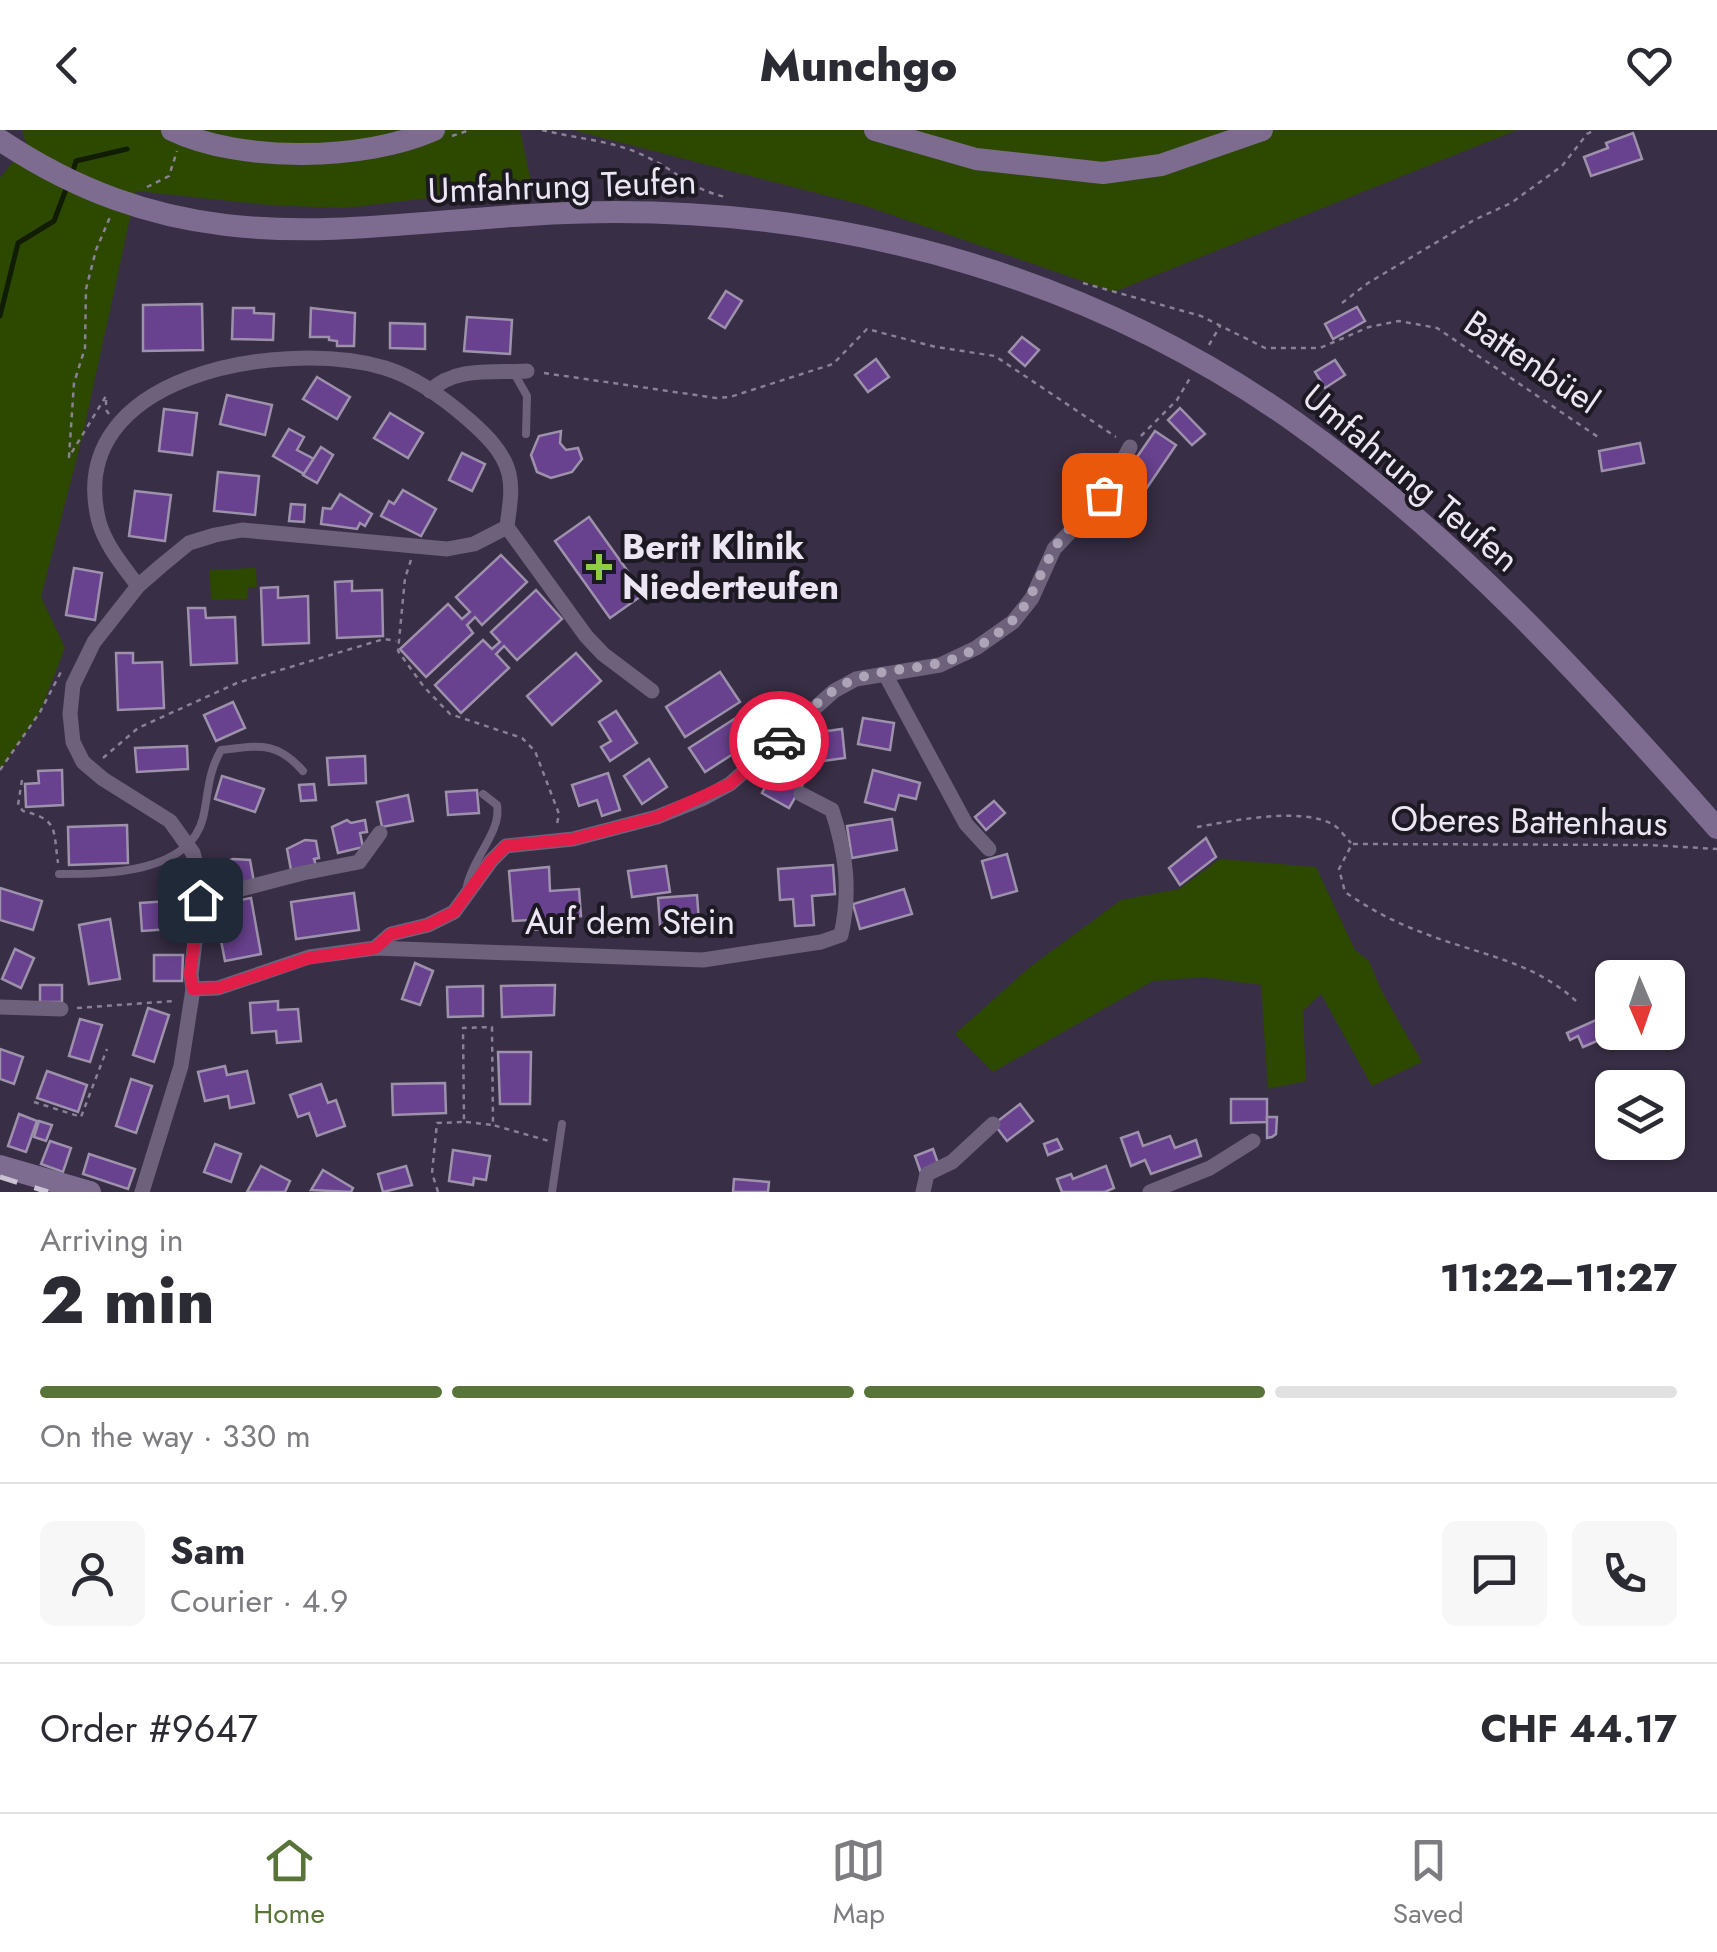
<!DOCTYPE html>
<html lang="en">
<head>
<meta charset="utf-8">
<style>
  body { margin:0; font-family:Jost,sans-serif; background:#f7f7f7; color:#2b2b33; height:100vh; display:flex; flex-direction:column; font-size:38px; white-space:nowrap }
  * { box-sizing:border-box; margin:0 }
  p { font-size:32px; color:#7c7c81 }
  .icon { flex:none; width:55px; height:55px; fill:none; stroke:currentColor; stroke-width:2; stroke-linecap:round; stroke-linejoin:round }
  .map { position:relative; height:1062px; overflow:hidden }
  .side { display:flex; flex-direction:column; background:#fff; flex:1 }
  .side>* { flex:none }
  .needle { width:65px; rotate:178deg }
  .controls { position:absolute; left:1595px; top:830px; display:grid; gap:20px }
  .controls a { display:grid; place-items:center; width:90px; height:90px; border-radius:15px; background:#fff; box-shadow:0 2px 8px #0004; font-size:50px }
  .pin { position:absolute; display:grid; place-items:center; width:85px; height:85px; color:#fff; margin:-42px; border-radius:20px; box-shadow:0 5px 15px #0006 }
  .courier { position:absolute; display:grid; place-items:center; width:100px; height:100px; margin:-50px; border:8px solid #e11d48; border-radius:50%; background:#fff; color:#222; box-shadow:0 2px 12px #0007 }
  .overview em { font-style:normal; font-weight:800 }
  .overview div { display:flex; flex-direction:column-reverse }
  .overview { display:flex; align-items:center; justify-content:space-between; height:170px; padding:0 40px }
  h1 { font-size:65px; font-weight:800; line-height:75px }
  .bar { display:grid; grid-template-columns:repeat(4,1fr); gap:15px 10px; align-content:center; height:120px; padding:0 40px }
  .bar i { height:12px; border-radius:8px; background:#e1e1e2 }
  .bar .on { background:#587439 }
  .bar p { grid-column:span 4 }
  .line { display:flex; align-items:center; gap:25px; padding:0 40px; border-top:2px solid #e1e1e2 }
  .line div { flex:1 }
  .round { display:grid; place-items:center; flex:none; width:105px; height:105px; border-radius:15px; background:#f7f7f7 }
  header { display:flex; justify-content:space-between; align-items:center; height:130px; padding:0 40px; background:#fff; font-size:45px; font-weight:800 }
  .tabs { display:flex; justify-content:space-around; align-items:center; height:140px; border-top:2px solid #e1e1e2; background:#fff; font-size:28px; color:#7c7c81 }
  .tabs a { display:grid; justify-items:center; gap:5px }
  .tabs .on { color:#587439 }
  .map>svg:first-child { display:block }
  .green { fill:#2d4900 }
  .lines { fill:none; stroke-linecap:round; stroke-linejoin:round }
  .stream { stroke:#111d03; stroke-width:5 }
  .building { fill:#69428f; stroke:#9d91ac; stroke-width:2.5 }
  .path { stroke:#8a8195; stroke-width:2.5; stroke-dasharray:5 5; stroke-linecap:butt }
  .lane { stroke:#6d617b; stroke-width:8 }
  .street { stroke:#6d617b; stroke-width:15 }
  .secondary { stroke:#7d6c90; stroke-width:22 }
  .rail { stroke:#cbc3d4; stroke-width:5; stroke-dasharray:18 18; stroke-linecap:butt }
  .done { stroke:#ada5b7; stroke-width:10; stroke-dasharray:0 18 }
  .route { stroke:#e11d48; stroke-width:12 }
  .poi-dot { fill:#90cd40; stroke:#1d1923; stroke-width:4 }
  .labels { text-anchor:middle; stroke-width:8; stroke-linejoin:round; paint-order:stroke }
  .street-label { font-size:35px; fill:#ece5f4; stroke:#1d1923 }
  .poi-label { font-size:35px; font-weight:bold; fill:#ece5f4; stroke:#1d1923; text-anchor:start }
</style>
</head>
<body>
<header><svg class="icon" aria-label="back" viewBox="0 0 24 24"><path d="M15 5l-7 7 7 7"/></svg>Munchgo<svg class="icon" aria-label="heart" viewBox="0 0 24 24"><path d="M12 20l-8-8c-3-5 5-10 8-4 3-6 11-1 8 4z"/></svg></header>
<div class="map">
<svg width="1717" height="1062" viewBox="0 0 1717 1062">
  <rect width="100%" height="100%" fill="#382e45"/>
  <g class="green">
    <path d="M 22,0 L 160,0 L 184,7 L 186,0 L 520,0 L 532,56 L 344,78 L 268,75 L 136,61 L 83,304 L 41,467 L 65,518 L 40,582 L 0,640 L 0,48 L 27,15 Z"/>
    <path d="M 572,0 L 1517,0 L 1114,162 L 863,75 Z"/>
    <path d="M 256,438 L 257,457 L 248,457 L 247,469 L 211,470 L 209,440 Z"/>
    <path d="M 1220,729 L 1316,737 L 1355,820 L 1369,831 L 1381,860 L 1422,932 L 1372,956 L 1321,864 L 1303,881 L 1306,951 L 1268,959 L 1261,855 L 1204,847 L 1153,851 L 993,942 L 955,904 L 1030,837 L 1121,770 L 1179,759 Z"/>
  </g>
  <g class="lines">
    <g class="stream">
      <path d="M 72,44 L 76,31 L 127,19"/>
      <path d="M 0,186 L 18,113 L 54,91 L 68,54"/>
    </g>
  </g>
  <g class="building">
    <path d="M 1633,3 L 1642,29 L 1591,46 L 1584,27 L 1608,18 L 1606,13 Z"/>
    <path d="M 726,161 L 742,171 L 725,198 L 709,188 Z"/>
    <path d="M 202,174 L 203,220 L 143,221 L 143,175 Z"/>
    <path d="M 1357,177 L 1365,191 L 1333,209 L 1325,194 Z"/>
    <path d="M 233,178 L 254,178 L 254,183 L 274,184 L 273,210 L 232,209 Z"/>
    <path d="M 311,178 L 355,183 L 354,216 L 337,216 L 337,211 L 329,210 L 329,207 L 310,207 Z"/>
    <path d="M 467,187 L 512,190 L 510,224 L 464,221 Z"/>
    <path d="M 390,193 L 425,194 L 425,219 L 390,218 Z"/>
    <path d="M 1022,207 L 1039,220 L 1025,236 L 1009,222 Z"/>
    <path d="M 876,229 L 889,247 L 868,262 L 855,245 Z"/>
    <path d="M 1335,230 L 1345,245 L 1325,258 L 1315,242 Z"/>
    <path d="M 317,247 L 350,267 L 337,289 L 303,269 Z"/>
    <path d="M 227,265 L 272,275 L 265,305 L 220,294 Z"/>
    <path d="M 1180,278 L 1205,304 L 1192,315 L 1168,290 Z"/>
    <path d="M 164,279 L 197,283 L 192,325 L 159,321 Z"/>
    <path d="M 390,283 L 423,303 L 408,328 L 374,308 Z"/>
    <path d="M 289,299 L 304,307 L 297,320 L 314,329 L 304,344 L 273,326 Z"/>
    <path d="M 561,301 L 560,313 L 566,320 L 578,318 L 582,329 L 572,342 L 551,348 L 537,342 L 531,325 L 539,306 Z"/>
    <path d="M 1155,301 L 1176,315 L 1140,368 L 1119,353 Z"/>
    <path d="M 1640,313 L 1644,333 L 1602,341 L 1599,321 Z"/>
    <path d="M 321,317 L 333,325 L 317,353 L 303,345 Z"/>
    <path d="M 462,323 L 485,334 L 472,361 L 449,350 Z"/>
    <path d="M 218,342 L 259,346 L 255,385 L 214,381 Z"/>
    <path d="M 403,360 L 436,379 L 421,406 L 381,386 L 389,371 L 394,374 Z"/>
    <path d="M 135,361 L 171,365 L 165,411 L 129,406 Z"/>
    <path d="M 340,364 L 372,384 L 365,396 L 360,393 L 357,399 L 321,394 L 323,378 L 331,379 Z"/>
    <path d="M 291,374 L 305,375 L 304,392 L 289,391 Z"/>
    <path d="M 589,387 L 644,464 L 610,488 L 555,411 Z"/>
    <path d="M 501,425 L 527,452 L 482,495 L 475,487 L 467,495 L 473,503 L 426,547 L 400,519 L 448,474 L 462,489 L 470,482 L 456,467 Z"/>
    <path d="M 74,438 L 102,443 L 95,490 L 66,485 Z"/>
    <path d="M 352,451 L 352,461 L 382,460 L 383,506 L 337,508 L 335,452 Z"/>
    <path d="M 278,457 L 278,468 L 308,466 L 309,513 L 263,515 L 261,458 Z"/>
    <path d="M 536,460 L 562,489 L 517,530 L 504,516 L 496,524 L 509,538 L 461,583 L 435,555 L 483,510 L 492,519 L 500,512 L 491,502 Z"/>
    <path d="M 188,478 L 205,478 L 206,488 L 235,487 L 237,533 L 191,535 Z"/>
    <path d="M 116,523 L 133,523 L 133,533 L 162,532 L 164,578 L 118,580 Z"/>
    <path d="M 576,523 L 601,551 L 552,595 L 527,566 Z"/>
    <path d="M 720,542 L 740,572 L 685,607 L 666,577 Z"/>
    <path d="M 233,572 L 245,598 L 216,611 L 204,585 Z"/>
    <path d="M 616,581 L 637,613 L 610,631 L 601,617 L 611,611 L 599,592 Z"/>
    <path d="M 742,584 L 758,608 L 705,642 L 689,618 Z"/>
    <path d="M 863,588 L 894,593 L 890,620 L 858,614 Z"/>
    <path d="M 842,599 L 845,628 L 815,632 L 812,603 Z"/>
    <path d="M 187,616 L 188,639 L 137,642 L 135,618 Z"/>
    <path d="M 365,626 L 366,653 L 329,655 L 327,628 Z"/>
    <path d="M 649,629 L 667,657 L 642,674 L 624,646 Z"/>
    <path d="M 775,639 L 803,654 L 789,678 L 762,663 Z"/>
    <path d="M 62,640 L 63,675 L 26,677 L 25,654 L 39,653 L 38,641 Z"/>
    <path d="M 873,640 L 920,653 L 916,669 L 899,665 L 895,680 L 865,672 Z"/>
    <path d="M 608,643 L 620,680 L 602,686 L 597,670 L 579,676 L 572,655 Z"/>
    <path d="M 222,646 L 264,659 L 255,682 L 215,669 Z"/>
    <path d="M 314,654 L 316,670 L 301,671 L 299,655 Z"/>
    <path d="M 477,660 L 479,683 L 448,685 L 446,662 Z"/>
    <path d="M 408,665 L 413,691 L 382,697 L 377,672 Z"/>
    <path d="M 994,671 L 1005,683 L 986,700 L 975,687 Z"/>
    <path d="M 892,689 L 897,720 L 852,728 L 847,696 Z"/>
    <path d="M 347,690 L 351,693 L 365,690 L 367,702 L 360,703 L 363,717 L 338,723 L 332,697 Z"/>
    <path d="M 127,695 L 128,733 L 69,735 L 68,697 Z"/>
    <path d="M 1206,708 L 1216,727 L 1180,755 L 1169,738 Z"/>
    <path d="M 305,710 L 316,711 L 319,728 L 314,729 L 316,735 L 291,740 L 287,719 Z"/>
    <path d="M 1007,724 L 1017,761 L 992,768 L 982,731 Z"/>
    <path d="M 233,729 L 250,730 L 254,752 L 224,757 L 220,734 Z"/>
    <path d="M 833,735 L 835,764 L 812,766 L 814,795 L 795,796 L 793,769 L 780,770 L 778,739 Z"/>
    <path d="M 666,736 L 670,762 L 632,767 L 628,741 Z"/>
    <path d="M 549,737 L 550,761 L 579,759 L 581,786 L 556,788 L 557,798 L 531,800 L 530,790 L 513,791 L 509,741 Z"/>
    <path d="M 0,758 L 42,771 L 33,800 L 0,790 Z"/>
    <path d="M 904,759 L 912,784 L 860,799 L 853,774 Z"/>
    <path d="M 354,763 L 359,800 L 296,809 L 291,772 Z"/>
    <path d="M 697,765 L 699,792 L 660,795 L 658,768 Z"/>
    <path d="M 251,768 L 261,824 L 225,831 L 214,775 Z"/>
    <path d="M 169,771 L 171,799 L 142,801 L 140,773 Z"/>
    <path d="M 110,789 L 120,849 L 89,854 L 79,795 Z"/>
    <path d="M 15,819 L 34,828 L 21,858 L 2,849 Z"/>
    <path d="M 154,825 L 183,825 L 182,851 L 154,851 Z"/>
    <path d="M 415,833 L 433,841 L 420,875 L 402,869 Z"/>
    <rect x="40" y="855" width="22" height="17"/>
    <path d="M 555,855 L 554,885 L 502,887 L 501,856 Z"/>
    <path d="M 483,856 L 483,886 L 448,887 L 447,857 Z"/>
    <path d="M 278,871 L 278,880 L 298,879 L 301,911 L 277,913 L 276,901 L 252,903 L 250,873 Z"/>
    <path d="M 148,878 L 169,885 L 154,932 L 133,925 Z"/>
    <path d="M 1612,883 L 1612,902 L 1618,902 L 1583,917 L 1578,906 L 1570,910 L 1567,903 Z"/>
    <path d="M 80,889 L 102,895 L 90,932 L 69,926 Z"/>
    <path d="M 0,919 L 23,927 L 14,954 L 0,949 Z"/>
    <path d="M 498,922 L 531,922 L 530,974 L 500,974 Z"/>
    <path d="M 225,936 L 227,945 L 247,941 L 254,973 L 230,978 L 228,966 L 205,971 L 198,942 Z"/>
    <path d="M 47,941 L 87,955 L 78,982 L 37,968 Z"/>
    <path d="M 131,949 L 152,956 L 136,1003 L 116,996 Z"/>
    <path d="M 445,953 L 446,983 L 393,985 L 392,954 Z"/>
    <path d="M 321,954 L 328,973 L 336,970 L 345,996 L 317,1006 L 309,983 L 298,987 L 290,965 Z"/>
    <path d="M 1231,969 L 1267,969 L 1267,992 L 1231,993 Z"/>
    <path d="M 1020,974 L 1033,991 L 1007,1011 L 994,994 Z"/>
    <path d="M 19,984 L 37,991 L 26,1022 L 8,1016 Z"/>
    <path d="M 1267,987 L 1277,987 L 1276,1004 L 1272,1007 L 1267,1008 Z"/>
    <path d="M 39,991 L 52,995 L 46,1011 L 34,1007 Z"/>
    <path d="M 1138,1002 L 1143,1016 L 1170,1006 L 1175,1018 L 1196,1010 L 1201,1026 L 1151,1044 L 1145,1030 L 1131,1036 L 1121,1008 Z"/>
    <path d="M 1057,1009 L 1062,1019 L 1048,1025 L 1044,1014 Z"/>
    <path d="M 50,1011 L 71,1018 L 63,1042 L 41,1034 Z"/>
    <path d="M 215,1014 L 241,1024 L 231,1052 L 204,1042 Z"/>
    <path d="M 933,1019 L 939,1036 L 921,1043 L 915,1026 Z"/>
    <path d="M 453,1020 L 490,1026 L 486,1050 L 474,1048 L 473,1055 L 449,1051 Z"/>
    <path d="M 89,1024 L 135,1039 L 128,1059 L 83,1044 Z"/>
    <path d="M 261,1036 L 290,1051 L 285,1062 L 247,1062 Z"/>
    <path d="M 406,1036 L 412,1055 L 383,1062 L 378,1044 Z"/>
    <path d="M 1106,1036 L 1114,1058 L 1105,1062 L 1062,1062 L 1057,1049 L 1071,1044 L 1073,1049 Z"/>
    <path d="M 323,1040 L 353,1058 L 351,1062 L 311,1060 Z"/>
    <path d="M 734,1049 L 769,1052 L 768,1062 L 733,1062 Z"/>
  </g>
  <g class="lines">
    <g class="path">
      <path d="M 542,0 C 578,9 617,11 649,28 C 678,42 692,60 726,67"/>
      <path d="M 452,6 L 470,0"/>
      <path d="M 147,57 L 169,46 L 177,21"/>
      <path d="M 1083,153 L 1201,186 L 1265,218 L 1320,218 L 1369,197 L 1399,191 L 1437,198 L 1598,307"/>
      <path d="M 1342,173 L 1368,153 L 1474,90 L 1511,73 L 1562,36 L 1587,4 L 1595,0"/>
      <path d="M 1209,215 L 1220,196"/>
      <path d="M 544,243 L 716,268 L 730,267 L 833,234 L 867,199 L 936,217 L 995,226 L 1116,307"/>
      <path d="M 109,284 L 106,280 L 106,266 L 69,327 L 74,253 L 85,218 L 86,159 L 96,120 L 110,87"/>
      <path d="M 1141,306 L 1177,270 L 1190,248"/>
      <path d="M 411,430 L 405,448 L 398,521 L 424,557 L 450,584 L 522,608 L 535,621 L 559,684 L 557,694"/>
      <path d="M 103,628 L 138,598 L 237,553 L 384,509 L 396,511"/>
      <path d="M 0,640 L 40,582 L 62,540"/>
      <path d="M 22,650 L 18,675 L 23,681 C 59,690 53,699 58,733"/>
      <path d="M 1197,697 C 1233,691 1301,676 1334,695 C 1340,699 1346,708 1351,713"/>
      <path d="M 1576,871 C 1532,830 1475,824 1421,802 C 1394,792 1368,778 1345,762 L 1339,739 L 1352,714 L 1650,715 L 1717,719"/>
      <path d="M 77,878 L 174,871"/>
      <path d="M 34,972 L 81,987 L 107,919"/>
      <path d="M 466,992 L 493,995"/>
      <path d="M 438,1062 L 432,1043 L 437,993 L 464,992 L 463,898 L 492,897 L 493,995 L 549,1011"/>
    </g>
    <g class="lane">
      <path d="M 514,243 L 527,266 L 526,304"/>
      <path d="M 59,744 C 105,744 189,744 203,688 C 209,662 207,645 221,620 C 258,616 276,610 303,641"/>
      <path d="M 467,756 C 473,727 502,701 497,675 L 483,664"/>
      <path d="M 552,1062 L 562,994"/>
    </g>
    <g class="street">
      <path d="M 430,261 C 456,236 494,243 527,241"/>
      <path d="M 507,397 L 586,506 L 603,524 L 652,561"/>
      <path d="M 138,456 C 123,436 106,416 99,392 C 61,243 284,208 385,238 C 415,247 445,269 469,290 C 485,304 504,322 509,344 C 513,361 509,379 507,397 L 474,414 L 447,419 L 242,400 L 215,405 L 189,413 L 161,436 L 138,456 L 94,512 L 73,555 L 70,584 L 73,612 L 83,632 L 103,649 L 170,691 L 193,723 L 198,742 L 200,770 L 191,845 L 193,859 L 181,936 L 142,1062"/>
      <path d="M 885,544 L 966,694 L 989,719"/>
      <path d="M 200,770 L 303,743 L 359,732 L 380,703"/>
      <path d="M 375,818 L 391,804 L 428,795 L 454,782 L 491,731 L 506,716 L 573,709 L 657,687 L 704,668 L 730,654 L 834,561 L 856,549 L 940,535 L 976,518 L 1013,492 L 1032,468 L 1054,419 L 1105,365 L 1130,317"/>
      <path d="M 193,859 L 218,858 L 309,827 L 375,818 L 703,830 L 821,812 L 841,805 C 851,761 846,723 832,680 L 801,664"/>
      <path d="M 0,877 L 61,879"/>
      <path d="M 923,1062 L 927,1044 L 952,1032 L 993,994"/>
      <path d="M 1150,1062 L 1210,1038 L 1253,1011"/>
    </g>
    <g class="secondary">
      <path d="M 172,0 C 241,33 364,31 434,0"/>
      <path d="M 875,0 L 976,29 L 1103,43 L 1161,35 L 1262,0"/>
      <path d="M 0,10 C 213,152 384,82 616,82 C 858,82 1096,151 1295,292 C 1454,405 1589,553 1717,698"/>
      <path d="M 0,1036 L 90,1062"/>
    </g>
    <path class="rail" d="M 0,1047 L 48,1062"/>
  </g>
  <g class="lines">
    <path class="done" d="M 779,611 C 801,589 827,559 856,549 C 899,534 940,543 981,515 C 1031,482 1026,470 1053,421 C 1065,399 1087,382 1104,365"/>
    <path class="route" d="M 200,770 L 190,844 L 193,859 L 218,858 L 309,828 L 375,818 L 391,804 L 428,795 L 454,782 L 491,731 L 506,716 L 573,709 L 657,687 L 730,654 L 779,611"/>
  </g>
  <path class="poi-dot" d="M594 422h10v10h10v10h-10v10h-10v-10h-10v-10h10z"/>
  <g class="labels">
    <g class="street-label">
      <text transform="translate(562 56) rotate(-2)" y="12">Umfahrung Teufen</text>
      <text transform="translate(1532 232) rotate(34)" y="12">Battenbüel</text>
      <text transform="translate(1411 348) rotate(40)" y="12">Umfahrung Teufen</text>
      <text transform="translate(1529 691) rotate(1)" y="12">Oberes Battenhaus</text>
      <text x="630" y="804">Auf dem Stein</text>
    </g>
    <g class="poi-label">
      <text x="622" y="429">Berit Klinik<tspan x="622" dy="40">Niederteufen</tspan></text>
    </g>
  </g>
</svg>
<div class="controls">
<a><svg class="needle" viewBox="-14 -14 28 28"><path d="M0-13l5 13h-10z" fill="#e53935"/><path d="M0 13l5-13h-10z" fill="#7c7c81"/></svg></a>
<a><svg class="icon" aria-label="layers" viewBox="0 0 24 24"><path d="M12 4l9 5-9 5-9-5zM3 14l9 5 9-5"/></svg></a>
</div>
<div class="pin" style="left:1104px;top:365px;background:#ea580c"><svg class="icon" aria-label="bag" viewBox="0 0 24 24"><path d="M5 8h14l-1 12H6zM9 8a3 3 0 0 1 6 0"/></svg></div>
<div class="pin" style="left:200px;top:770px;background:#1f2937"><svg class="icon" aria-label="home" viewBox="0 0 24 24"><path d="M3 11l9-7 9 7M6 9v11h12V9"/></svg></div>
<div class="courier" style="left:779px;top:611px"><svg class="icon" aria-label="car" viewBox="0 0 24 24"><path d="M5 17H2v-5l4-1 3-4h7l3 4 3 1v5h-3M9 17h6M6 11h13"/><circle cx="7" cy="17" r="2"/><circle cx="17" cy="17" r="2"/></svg></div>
</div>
<section class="side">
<div class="overview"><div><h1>2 min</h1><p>Arriving in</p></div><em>11:22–11:27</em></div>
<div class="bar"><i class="on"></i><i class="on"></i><i class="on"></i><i></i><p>On the way · 330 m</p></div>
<div class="line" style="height:180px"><a class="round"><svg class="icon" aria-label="person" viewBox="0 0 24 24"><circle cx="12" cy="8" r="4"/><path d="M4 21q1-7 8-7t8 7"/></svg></a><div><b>Sam</b><p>Courier · 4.9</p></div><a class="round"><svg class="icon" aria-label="chat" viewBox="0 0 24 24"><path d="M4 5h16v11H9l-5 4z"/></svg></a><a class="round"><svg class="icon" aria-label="phone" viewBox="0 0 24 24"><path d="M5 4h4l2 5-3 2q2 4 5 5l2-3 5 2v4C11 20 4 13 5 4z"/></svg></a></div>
<div class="line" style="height:130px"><div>Order #9647</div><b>CHF 44.17</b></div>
</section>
<nav class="tabs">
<a class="on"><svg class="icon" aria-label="home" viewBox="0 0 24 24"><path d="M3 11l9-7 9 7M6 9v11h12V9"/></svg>Home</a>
<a><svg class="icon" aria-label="map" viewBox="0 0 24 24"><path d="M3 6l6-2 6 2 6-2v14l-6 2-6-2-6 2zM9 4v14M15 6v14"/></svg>Map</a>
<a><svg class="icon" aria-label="saved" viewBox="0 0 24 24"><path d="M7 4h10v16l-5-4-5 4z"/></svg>Saved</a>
</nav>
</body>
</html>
